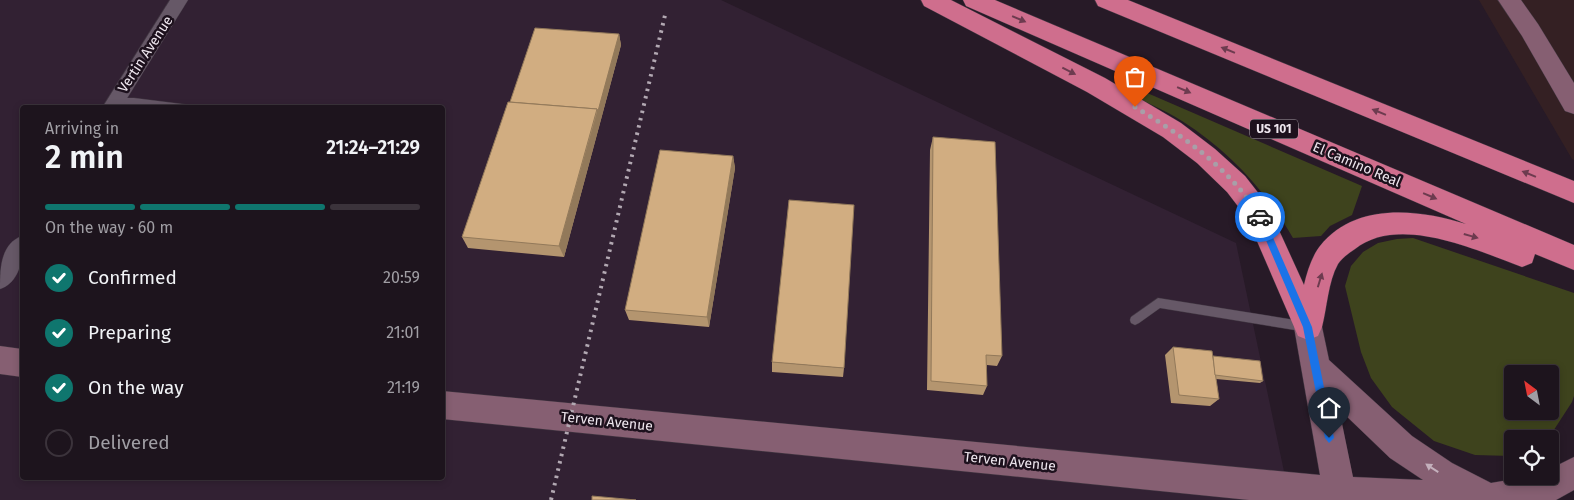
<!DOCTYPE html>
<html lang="en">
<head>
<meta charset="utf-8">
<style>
  body { margin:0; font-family:"Fira Sans",sans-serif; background:#2a212a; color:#f1f3f6; height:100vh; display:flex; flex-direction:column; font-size:19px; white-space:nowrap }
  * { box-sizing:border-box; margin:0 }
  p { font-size:16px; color:#a09ea4 }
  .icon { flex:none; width:28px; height:28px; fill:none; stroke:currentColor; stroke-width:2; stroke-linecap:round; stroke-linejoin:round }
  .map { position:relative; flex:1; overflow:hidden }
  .drawer { position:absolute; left:20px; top:105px; width:425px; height:375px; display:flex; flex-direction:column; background:#1d141d; border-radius:5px; box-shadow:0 2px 8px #0003,0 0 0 1px #3b333b }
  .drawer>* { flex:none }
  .needle { width:32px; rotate:328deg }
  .fabs { position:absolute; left:1504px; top:365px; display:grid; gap:10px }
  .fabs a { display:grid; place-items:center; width:55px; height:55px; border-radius:5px; background:#1d141d; box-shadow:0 2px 8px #0003,0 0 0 1px #3b333b; font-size:25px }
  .pin { position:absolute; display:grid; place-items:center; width:42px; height:42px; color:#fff; margin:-51px -21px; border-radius:50% 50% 50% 0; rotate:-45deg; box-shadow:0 0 5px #0007 }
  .pin .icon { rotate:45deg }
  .courier { position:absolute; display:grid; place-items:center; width:50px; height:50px; margin:-25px; border:4px solid #1a73e8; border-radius:50%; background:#fff; color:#222; box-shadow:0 1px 6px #0007 }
  .overview em { font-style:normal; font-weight:600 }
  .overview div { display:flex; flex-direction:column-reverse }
  .overview { display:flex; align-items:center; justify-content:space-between; height:85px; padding:0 25px }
  h1 { font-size:32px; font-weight:600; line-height:38px }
  .bar { display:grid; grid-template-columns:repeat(4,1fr); gap:8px 5px; align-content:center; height:60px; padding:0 25px }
  .bar i { height:6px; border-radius:4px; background:#3b333b }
  .bar .selected { background:#0f766e }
  .bar p { grid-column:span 4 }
  ol { padding:0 25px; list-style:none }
  li { display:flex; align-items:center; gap:15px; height:55px }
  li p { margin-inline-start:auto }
  li .icon { padding:5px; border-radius:50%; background:#0f766e; color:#fff; stroke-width:4 }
  li:last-child { color:#a09ea4 }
  li i { width:28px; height:28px; border:2px solid #3b333b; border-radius:50% }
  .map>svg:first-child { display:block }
  .commercial { fill:#342023 }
  .built { fill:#322133; fill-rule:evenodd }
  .green { fill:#3e431d; fill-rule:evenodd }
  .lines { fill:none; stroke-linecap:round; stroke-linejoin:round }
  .lane-casing { stroke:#403641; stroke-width:1 }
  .street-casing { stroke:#403641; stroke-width:1 }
  .secondary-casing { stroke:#403641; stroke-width:1 }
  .highway-casing { stroke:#403641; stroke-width:1 }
  .lane { fill:#665867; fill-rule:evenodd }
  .street { fill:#665867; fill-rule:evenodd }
  .secondary { fill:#865f72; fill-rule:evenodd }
  .highway { fill:#cf6e8d; fill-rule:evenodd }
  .rail { stroke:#b2a8b2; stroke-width:4; stroke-dasharray:2.5 5; stroke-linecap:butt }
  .wall { fill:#b4956f }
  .shaded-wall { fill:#92795a }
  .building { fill:#d1ad81; stroke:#92795a }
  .oneway { fill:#6d3b4f }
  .oneway2 { fill:#c4b0bc }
  .route { fill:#1a73e8 }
  .done { stroke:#a89fa8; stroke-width:5; stroke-dasharray:0 9 }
  .labels { text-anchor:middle; stroke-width:5; stroke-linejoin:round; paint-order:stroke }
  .shield { fill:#1d111d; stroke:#afa6af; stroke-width:1 }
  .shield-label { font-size:12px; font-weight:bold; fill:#eee6ee }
  .street-label { font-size:14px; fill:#eee6ee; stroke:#1d111d }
</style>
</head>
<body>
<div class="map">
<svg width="1574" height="500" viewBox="0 0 1574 500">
  <rect width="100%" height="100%" fill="#271a27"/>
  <path class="commercial" d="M 1479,0 L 1574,0 L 1574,160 L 1572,159 Z"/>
  <path class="built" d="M 0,0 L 721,0 L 1236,243 L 1290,500 L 0,500 ZM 22,108 L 442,108 L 442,478 L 22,478 Z"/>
  <g class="green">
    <path d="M 1131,86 L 1362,186 L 1352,215 L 1330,226 L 1321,236 L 1293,238 C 1266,191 1229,151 1182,121 C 1165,110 1145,102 1127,93 Z"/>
    <path d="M 1413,238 L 1574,293 L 1574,396 L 1572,402 L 1548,439 L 1512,439 L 1511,456 L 1475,455 L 1434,441 L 1392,407 L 1371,378 L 1361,352 L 1345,286 L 1351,266 L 1363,252 L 1378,243 L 1397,239 ZM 1512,374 L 1550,374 L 1550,411 L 1512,411 Z"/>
  </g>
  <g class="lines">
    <g class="lane-casing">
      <g id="lane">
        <path d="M 115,98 L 134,98 L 190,105 L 194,108 L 158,108 L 134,104 L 115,104 L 111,101 Z"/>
        <path d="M 1158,298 L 1307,322 L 1311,324 L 1312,327 L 1311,330 L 1307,332 L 1160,308 L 1139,323 L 1135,325 L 1131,323 L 1130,320 L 1131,317 Z"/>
      </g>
    </g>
    <g class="street-casing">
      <g id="street">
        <path d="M 170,0 L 188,0 L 121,108 L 102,108 Z"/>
        <path d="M 22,236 C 24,255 21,282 0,289 C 0,270 0,244 22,236 Z"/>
      </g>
    </g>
    <g class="secondary-casing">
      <g id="secondary">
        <path d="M 1498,0 L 1521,0 L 1538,24 L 1574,83 L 1574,114 L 1565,111 L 1522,36 Z"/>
        <path d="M 1308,314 L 1318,318 L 1322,327 L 1329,360 L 1412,436 L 1452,463 L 1491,483 L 1532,476 L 1550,476 L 1550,469 L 1574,457 L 1574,490 L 1556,500 L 1249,500 L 442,419 L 442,391 L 1320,475 L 1294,327 L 1298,318 ZM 1339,409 L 1390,458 L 1423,480 L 1353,477 Z"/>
        <path d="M 0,346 L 22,349 L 22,377 L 0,374 Z"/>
      </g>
    </g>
    <g class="highway-casing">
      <g id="highway">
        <path d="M 921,0 L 951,0 L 1105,78 L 1181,123 L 1215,149 L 1245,176 L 1267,204 L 1304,285 C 1307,272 1312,256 1320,246 C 1355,202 1418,209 1466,224 L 966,6 L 963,0 L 995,0 L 1574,245 L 1574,270 L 1535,254 L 1532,263 L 1522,267 C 1476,250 1399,214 1355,249 C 1349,253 1342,258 1338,264 C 1328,282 1327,308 1322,327 L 1318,336 L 1308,340 L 1298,336 L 1247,218 L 1227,192 L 1197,163 L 1163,137 L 1087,92 L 924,6 Z"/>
        <path d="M 1095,0 L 1128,0 L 1574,181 L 1574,203 L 1098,6 Z"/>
      </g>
    </g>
    <use href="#lane" class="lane"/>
    <use href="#street" class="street"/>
    <use href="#secondary" class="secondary"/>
    <use href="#highway" class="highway"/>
    <path class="rail" d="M 551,500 L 666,11"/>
  </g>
  <g class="wall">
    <path d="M 619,34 L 621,45 L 564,257 L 468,248 L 462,237 L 510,102 Z"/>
    <path d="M 933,137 L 1002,356 L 997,366 L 987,365 L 987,386 L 983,395 L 927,390 L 930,150 Z"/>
    <path d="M 733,156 L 735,168 L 709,327 L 629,320 L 625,310 Z"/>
    <path d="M 1173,347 L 1213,356 L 1263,381 L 1260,383 L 1216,379 L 1219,399 L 1210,406 L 1171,403 L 1165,355 Z"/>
    <path d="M 772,362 L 844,368 L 843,377 L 772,372 Z"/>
  </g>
  <g class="shaded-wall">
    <path d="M 619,34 L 621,45 L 564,257 L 559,246 Z"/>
    <path d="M 733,156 L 735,168 L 709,327 L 707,317 Z"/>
  </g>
  <g class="building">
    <path d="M 535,28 L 619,34 L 598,111 L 597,109 L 510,102 Z"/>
    <path d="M 508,102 L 597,109 L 559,246 L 462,237 Z"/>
    <path d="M 933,137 L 995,142 L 1002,356 L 986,355 L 987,386 L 931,381 Z"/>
    <path d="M 660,150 L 733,156 L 707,317 L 625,310 Z"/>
    <path d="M 789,200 L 854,205 L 844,368 L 772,362 Z"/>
    <path d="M 1173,347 L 1212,351 L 1219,399 L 1179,395 Z"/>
    <path d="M 1213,356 L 1260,361 L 1263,381 L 1215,375 Z"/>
    <path d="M 592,496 L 636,500 L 592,500 Z"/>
  </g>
  <defs><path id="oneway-solid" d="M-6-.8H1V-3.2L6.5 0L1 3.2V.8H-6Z" transform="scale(1.25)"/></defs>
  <g class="oneway">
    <use href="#oneway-solid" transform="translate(1019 19) rotate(23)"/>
    <use href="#oneway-solid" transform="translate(1228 50) rotate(-158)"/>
    <use href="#oneway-solid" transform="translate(1069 71) rotate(27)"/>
    <use href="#oneway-solid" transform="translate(1184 90) rotate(23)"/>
    <use href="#oneway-solid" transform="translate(1379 112) rotate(-158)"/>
    <use href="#oneway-solid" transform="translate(1529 174) rotate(-158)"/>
    <use href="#oneway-solid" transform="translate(1430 196) rotate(23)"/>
    <use href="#oneway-solid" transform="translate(1471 236) rotate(16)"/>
    <use href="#oneway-solid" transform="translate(1320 280) rotate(-73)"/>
  </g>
  <use class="oneway2" href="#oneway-solid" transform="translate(1432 468) rotate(-147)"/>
  <path class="route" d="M 1260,214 L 1264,217 L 1312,327 L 1334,438 L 1329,443 L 1325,438 L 1303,327 L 1256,217 Z"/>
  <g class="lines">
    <path class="done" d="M 1135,107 C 1176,132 1217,159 1247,198 C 1251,204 1257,210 1260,217"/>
  </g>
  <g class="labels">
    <rect class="shield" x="1250" y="119.5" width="48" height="19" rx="4"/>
    <g class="shield-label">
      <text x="1274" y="133">US 101</text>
    </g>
    <g class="street-label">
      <text transform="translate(145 54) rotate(-57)" y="5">Vertin Avenue</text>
      <text transform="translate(1357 164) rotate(23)" y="5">El Camino Real</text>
      <text transform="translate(607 421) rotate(6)" y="5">Terven Avenue</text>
      <text transform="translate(1010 461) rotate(6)" y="5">Terven Avenue</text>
    </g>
  </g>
</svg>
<div class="fabs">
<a><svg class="needle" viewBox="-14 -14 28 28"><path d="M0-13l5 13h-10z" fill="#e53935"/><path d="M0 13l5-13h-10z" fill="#a09ea4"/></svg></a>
<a><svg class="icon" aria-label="locate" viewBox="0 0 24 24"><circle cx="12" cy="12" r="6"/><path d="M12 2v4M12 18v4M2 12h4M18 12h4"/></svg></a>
</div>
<div class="pin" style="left:1135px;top:107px;background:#ea580c"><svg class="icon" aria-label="bag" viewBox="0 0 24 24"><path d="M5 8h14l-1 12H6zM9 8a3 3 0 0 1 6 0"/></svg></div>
<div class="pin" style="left:1329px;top:438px;background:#1f2937"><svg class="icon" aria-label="home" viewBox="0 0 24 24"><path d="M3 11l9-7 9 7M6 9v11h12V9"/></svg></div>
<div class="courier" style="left:1260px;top:217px"><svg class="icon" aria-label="car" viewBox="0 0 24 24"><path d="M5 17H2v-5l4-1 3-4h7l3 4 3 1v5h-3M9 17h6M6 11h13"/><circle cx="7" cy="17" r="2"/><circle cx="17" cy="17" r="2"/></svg></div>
<section class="drawer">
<div class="overview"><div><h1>2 min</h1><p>Arriving in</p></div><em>21:24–21:29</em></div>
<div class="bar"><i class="selected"></i><i class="selected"></i><i class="selected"></i><i></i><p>On the way · 60 m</p></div>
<ol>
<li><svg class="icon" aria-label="check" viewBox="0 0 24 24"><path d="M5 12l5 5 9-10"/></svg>Confirmed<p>20:59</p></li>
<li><svg class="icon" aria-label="check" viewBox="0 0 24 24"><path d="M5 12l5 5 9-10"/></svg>Preparing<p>21:01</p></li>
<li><svg class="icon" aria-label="check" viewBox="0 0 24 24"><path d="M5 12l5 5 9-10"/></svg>On the way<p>21:19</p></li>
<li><i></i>Delivered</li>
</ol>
</section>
</div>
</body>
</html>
